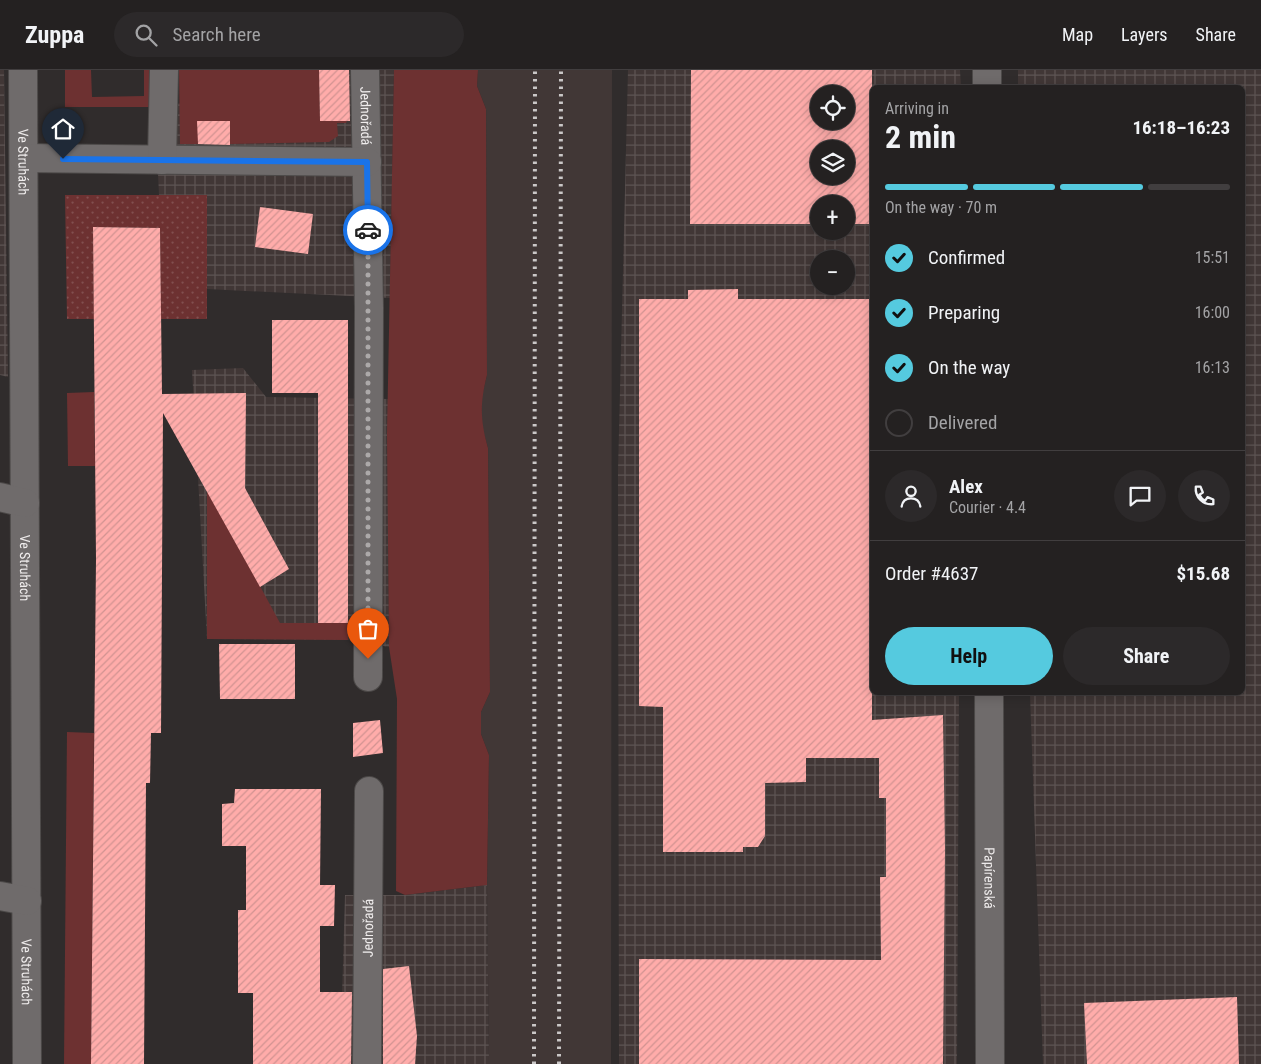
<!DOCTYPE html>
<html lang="en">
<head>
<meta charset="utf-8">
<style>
  body { margin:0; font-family:"Roboto Condensed",sans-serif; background:#2c292a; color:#f1f3f6; height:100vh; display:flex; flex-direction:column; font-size:19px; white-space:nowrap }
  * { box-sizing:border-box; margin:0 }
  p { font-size:16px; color:#a3a3a5 }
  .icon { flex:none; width:28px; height:28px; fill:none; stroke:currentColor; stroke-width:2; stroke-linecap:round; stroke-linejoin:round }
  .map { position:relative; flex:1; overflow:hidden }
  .drawer { position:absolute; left:870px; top:15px; width:375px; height:610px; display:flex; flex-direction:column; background:#242121; border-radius:8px; box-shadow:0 2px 12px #0003,0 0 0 1px #413e3f }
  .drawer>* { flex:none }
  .buttons { position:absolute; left:810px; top:15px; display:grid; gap:10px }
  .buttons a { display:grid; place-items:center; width:45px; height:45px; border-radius:50%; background:#242121; box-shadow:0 2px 12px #0003,0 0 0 1px #413e3f; font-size:25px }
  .pin { position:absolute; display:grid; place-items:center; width:42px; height:42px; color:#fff; margin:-51px -21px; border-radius:50% 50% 50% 0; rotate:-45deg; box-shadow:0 0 5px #0007 }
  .pin .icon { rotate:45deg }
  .courier { position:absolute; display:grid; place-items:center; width:50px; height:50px; margin:-25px; border:4px solid #1a73e8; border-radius:50%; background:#fff; color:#222; box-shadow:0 1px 6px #0007 }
  .headline em { font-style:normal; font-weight:700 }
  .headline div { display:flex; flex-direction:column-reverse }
  .headline { display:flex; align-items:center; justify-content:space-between; height:85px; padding:0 15px }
  h1 { font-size:32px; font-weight:700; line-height:38px }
  .bar { display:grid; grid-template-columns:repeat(4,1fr); gap:8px 5px; align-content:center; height:60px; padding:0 15px }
  .bar i { height:6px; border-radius:4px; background:#413e3f }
  .bar .active { background:#55cadf }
  .bar p { grid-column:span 4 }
  .line { display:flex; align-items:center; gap:12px; padding:0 15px; border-top:1px solid #413e3f }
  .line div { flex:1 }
  .round { display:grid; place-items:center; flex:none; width:52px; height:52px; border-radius:26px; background:#2c292a }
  ol { padding:0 15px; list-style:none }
  li { display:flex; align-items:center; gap:15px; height:55px }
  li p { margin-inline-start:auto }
  li .icon { padding:5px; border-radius:50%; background:#55cadf; color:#111; stroke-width:4 }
  li:last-child { color:#a3a3a5 }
  li i { width:28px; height:28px; border:2px solid #413e3f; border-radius:50% }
  .action { display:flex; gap:10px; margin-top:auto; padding:10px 15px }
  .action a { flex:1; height:58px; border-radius:30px; background:#55cadf; color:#111; font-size:20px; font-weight:700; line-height:58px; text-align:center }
  .action a+a { background:#2c292a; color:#f1f3f6 }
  header { display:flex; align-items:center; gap:30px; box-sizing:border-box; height:70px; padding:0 25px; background:#242121; border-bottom:1px solid #413e3f }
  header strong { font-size:24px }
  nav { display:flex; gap:28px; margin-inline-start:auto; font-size:18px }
  .search { width:350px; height:45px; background:#2c292a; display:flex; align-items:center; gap:12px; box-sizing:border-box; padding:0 18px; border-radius:28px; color:#a3a3a5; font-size:19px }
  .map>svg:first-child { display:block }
  .built { fill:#413736 }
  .industrial { fill:url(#industrial-grid); fill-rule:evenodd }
  .grass { fill:#6d3131 }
  .park { fill:url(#park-dots) }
  .building { fill:url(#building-hatch); fill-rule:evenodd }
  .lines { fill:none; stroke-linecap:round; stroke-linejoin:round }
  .street-casing { stroke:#4c4948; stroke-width:30 }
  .secondary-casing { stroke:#4c4948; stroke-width:30 }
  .street { stroke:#6f6b6b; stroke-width:28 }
  .secondary { stroke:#6f6b6b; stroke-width:28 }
  .rail { stroke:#cac7c7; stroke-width:4; stroke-dasharray:2.5 5; stroke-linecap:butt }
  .done { stroke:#aca9a9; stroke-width:5; stroke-dasharray:0 9 }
  .route { stroke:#1a73e8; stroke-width:6 }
  .labels { text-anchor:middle; stroke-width:5; stroke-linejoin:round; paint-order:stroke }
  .street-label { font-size:14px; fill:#efecec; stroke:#302c2c }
</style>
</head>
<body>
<header>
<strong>Zuppa</strong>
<div class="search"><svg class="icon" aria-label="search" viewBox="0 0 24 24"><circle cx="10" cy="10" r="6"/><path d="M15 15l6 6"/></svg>Search here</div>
<nav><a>Map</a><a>Layers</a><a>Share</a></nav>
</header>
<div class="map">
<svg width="1261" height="994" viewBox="0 0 1261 994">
  <defs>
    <pattern id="industrial-grid" width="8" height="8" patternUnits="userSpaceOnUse" patternTransform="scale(1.25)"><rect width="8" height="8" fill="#413736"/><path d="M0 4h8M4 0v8" fill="none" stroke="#5d5453"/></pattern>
    <pattern id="park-dots" width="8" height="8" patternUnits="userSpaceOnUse" patternTransform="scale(1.25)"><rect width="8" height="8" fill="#6d3131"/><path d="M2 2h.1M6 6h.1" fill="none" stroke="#824f4f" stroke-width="1.8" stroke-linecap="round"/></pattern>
    <pattern id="building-hatch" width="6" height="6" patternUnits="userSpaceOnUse" patternTransform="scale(1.25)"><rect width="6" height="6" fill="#ffacaa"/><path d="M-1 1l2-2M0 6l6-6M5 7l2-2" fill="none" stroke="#d19391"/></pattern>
  </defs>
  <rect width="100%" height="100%" fill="#302c2c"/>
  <path class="built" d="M 478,0 L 612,0 L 611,994 L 489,994 L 487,815 L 489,685 L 481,664 L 481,642 L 490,622 L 488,378 L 482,357 L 481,330 L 487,305 L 486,39 L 477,16 Z"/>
  <g class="industrial">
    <path d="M 0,0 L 4,0 L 8,307 L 0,305 Z"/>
    <path d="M 264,0 L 394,0 L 390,228 L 207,219 L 207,126 L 159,125 L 155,37 L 264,20 Z"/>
    <path d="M 628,0 L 960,0 L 961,17 L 872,18 L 872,622 L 959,623 L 957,994 L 619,994 L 618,401 ZM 819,24 L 846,24 L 846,51 L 819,51 ZM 819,79 L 846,79 L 846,106 L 819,106 ZM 819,134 L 846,134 L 846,161 L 819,161 ZM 819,189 L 846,189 L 846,216 L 819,216 Z"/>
    <path d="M 1018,0 L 1261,0 L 1261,994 L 1043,994 L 1030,623 L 1242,622 L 1242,18 L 1018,18 Z"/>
    <path d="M 243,298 L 266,327 L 388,329 L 389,577 L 348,570 L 207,569 L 192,300 Z"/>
    <path d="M 487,815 L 489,994 L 340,994 L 345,825 L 405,825 Z"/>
  </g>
  <g class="grass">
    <path d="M 65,0 L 91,0 L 92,27 L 144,26 L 144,0 L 153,0 L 155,37 L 65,37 Z"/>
    <path d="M 179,0 L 319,0 L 320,51 L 347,51 L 346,53 L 337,53 L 338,66 L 329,72 L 230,74 L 230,51 L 198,51 L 198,74 L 180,74 Z"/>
    <path d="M 394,0 L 478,0 L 477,16 L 486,39 L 487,305 C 480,333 480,350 488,378 L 490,622 L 481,642 L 481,664 L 489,685 L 487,815 L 405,825 L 396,821 L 397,629 L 389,577 L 387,364 Z"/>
    <path d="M 94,322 L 95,396 L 68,396 L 67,323 Z"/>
    <path d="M 207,418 L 280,553 L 348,553 L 348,570 L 207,569 Z"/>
    <path d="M 67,662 L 94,663 L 91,994 L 64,994 Z"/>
  </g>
  <path class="park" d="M 65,125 L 207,125 L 207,249 L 161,249 L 160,158 L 93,157 L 94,249 L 67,249 Z"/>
  <g class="building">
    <path d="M 319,0 L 349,0 L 350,51 L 320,51 Z"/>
    <path d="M 691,0 L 872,0 L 872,154 L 846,154 L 846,134 L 819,134 L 819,154 L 690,154 ZM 819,24 L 846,24 L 846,51 L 819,51 ZM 819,79 L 846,79 L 846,106 L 819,106 Z"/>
    <path d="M 197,51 L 230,51 L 230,75 L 198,74 Z"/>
    <path d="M 260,137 L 313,144 L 308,184 L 255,177 Z"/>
    <path d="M 93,157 L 160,158 L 162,324 L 246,323 L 245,418 L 289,499 L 260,517 L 163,343 L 161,663 L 151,663 L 150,713 L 146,713 L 144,994 L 91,994 L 96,489 Z"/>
    <path d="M 738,219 L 738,229 L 872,229 L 872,650 L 943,645 L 945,779 L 943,994 L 639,994 L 639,889 L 881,890 L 880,807 L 886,807 L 886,728 L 879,728 L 879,688 L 806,688 L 806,712 L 765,713 L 765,766 L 758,777 L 743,777 L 743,782 L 663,782 L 663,637 L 639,636 L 639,229 L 688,229 L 688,220 Z"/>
    <path d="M 272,250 L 348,250 L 348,553 L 318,553 L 318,323 L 272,323 Z"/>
    <path d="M 219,574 L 295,574 L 295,629 L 220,629 Z"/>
    <path d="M 380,650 L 383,683 L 353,687 L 353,653 Z"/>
    <path d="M 235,719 L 321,719 L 320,815 L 335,815 L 334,856 L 320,856 L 320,922 L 352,922 L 351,994 L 253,994 L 253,923 L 238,923 L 238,840 L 246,840 L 246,776 L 222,776 L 222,734 L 234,733 Z"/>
    <path d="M 409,896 L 417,966 L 415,994 L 383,994 L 383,899 Z"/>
    <path d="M 1237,927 L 1239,994 L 1087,994 L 1084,933 Z"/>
  </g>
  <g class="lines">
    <g class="street-casing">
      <g id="street">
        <path id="s1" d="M 23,0 L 27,994"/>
        <path id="s2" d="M 365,0 L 369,238 L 368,607"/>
        <path d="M 24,88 L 367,92"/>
        <path d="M 162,90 L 164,0"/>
        <path d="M 0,427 L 25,433"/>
        <path d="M 0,826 L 27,831"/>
        <path id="s3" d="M 367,994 L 369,721"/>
      </g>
    </g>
    <g class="secondary-casing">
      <g id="secondary">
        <path d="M 987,0 L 987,18"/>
        <path id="s4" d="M 989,622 L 990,994"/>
      </g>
    </g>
    <use href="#street" class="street"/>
    <use href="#secondary" class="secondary"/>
    <g class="rail">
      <path d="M 534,994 L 535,0"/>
      <path d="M 559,994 L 561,0"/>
    </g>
  </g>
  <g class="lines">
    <path class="done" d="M 368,160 L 368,589"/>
    <path class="route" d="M 63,89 L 367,92 L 368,160"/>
  </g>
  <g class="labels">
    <g class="street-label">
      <text dy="5" stroke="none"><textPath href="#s2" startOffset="46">Jednořadá</textPath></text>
      <text dy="5" stroke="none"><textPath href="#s1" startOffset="92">Ve Struhách</textPath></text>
      <text dy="5" stroke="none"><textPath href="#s1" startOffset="498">Ve Struhách</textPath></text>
      <text dy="5" stroke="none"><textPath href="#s4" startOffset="186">Papírenská</textPath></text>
      <text dy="5" stroke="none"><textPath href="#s3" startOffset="136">Jednořadá</textPath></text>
      <text dy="5" stroke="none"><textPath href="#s1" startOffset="902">Ve Struhách</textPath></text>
    </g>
  </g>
</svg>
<div class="buttons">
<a><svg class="icon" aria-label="locate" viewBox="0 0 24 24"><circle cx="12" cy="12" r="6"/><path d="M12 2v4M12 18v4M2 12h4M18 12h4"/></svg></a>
<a><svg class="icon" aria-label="layers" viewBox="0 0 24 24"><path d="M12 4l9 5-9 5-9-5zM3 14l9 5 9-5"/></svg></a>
<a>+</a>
<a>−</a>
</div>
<div class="pin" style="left:368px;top:589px;background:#ea580c"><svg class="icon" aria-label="bag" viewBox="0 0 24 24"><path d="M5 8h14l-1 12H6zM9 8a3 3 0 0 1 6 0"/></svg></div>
<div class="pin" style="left:63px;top:89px;background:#1f2937"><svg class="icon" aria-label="home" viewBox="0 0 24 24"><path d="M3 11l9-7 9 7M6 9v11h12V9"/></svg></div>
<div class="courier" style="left:368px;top:160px"><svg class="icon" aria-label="car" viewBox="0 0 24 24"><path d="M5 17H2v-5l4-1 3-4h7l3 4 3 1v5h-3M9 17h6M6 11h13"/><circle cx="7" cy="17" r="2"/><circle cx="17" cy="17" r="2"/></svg></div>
<section class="drawer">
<div class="headline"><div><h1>2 min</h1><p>Arriving in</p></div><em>16:18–16:23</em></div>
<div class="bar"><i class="active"></i><i class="active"></i><i class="active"></i><i></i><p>On the way · 70 m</p></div>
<ol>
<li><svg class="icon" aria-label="check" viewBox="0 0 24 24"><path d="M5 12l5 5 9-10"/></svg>Confirmed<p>15:51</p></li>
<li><svg class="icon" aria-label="check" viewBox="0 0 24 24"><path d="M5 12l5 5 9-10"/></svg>Preparing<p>16:00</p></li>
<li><svg class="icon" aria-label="check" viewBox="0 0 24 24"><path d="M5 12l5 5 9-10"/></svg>On the way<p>16:13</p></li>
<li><i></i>Delivered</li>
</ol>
<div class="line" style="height:90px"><a class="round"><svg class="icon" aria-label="person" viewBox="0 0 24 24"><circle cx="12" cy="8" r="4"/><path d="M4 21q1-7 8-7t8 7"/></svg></a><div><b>Alex</b><p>Courier · 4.4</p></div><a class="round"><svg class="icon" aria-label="chat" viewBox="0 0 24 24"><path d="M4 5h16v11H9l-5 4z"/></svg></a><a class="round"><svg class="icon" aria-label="phone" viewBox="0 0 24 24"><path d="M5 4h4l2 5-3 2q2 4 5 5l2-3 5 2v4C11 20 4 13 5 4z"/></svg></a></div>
<div class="line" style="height:65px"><div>Order #4637</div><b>$15.68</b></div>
<div class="action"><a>Help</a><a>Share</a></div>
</section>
</div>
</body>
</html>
